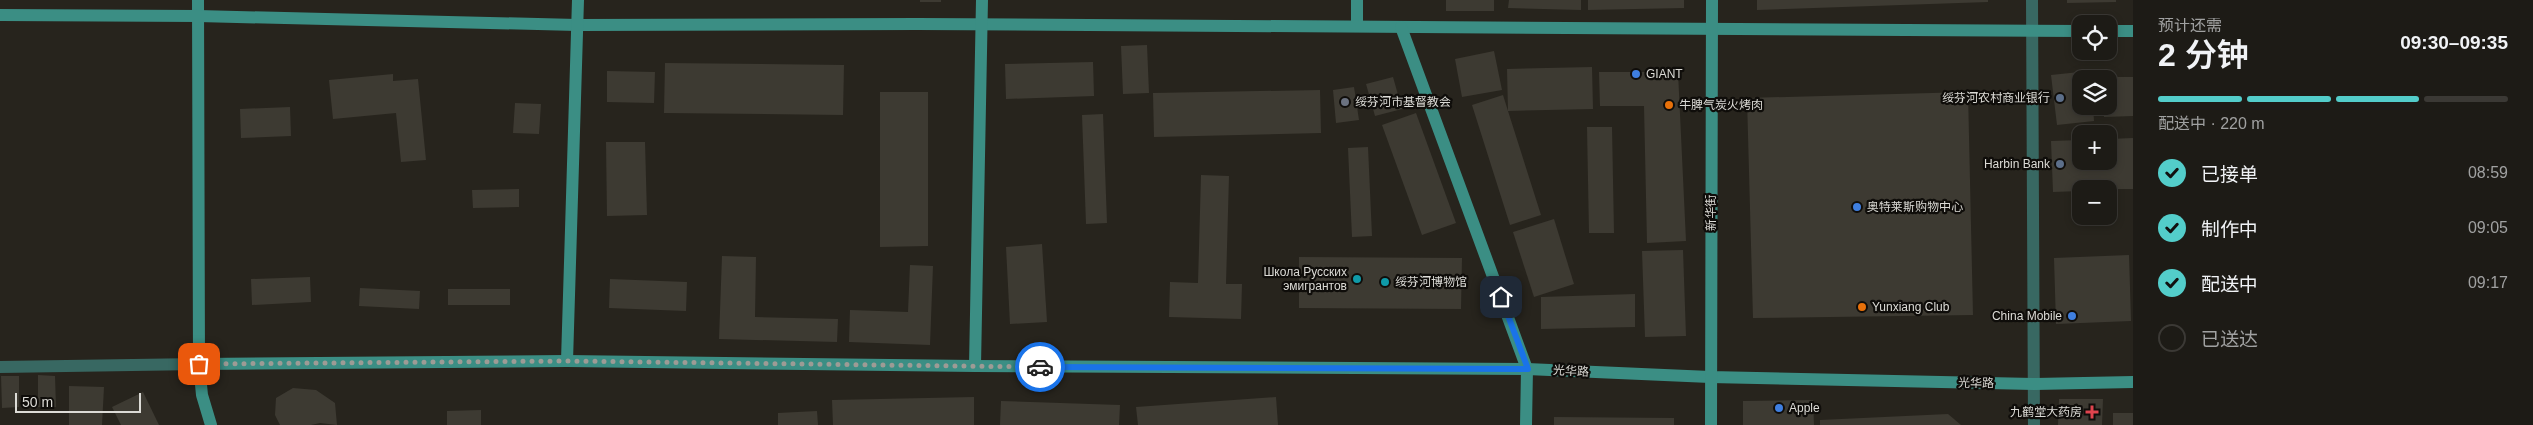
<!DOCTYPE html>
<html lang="zh">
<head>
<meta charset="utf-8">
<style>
  body { margin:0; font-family:Arial,"Noto Sans SC",sans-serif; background:#25241f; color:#f1f3f6; height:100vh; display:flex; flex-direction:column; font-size:19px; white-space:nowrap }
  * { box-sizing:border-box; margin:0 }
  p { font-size:16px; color:#a0a1a1 }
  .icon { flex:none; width:28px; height:28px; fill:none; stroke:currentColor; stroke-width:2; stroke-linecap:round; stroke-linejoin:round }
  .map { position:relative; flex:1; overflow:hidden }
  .drawer { display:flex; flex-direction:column; background:#1d1b16; width:400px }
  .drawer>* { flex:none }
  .tools { position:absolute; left:2072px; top:15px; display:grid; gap:10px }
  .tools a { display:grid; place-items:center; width:45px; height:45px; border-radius:10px; background:#1d1b16; box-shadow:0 2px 8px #0003,0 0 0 1px #3b3935; font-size:25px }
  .scale { position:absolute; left:15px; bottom:12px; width:126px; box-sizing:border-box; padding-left:5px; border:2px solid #dcdbd6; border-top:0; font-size:14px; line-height:18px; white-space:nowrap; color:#dcdbd6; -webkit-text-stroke:4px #0f0d0a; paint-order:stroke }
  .pin { position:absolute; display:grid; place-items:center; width:42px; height:42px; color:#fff; margin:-21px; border-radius:10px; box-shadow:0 2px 8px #0006 }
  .courier { position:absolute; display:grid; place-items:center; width:50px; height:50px; margin:-25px; border:4px solid #1a73e8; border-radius:50%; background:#fff; color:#222; box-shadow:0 1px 6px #0007 }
  .head em { font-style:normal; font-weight:600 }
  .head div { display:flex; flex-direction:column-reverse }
  .head { display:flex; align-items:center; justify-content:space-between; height:85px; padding:0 25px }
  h1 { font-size:32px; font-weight:600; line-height:38px }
  .bar { display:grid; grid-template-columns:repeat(4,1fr); gap:8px 5px; align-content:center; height:60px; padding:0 25px }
  .bar i { height:6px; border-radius:4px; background:#3b3935 }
  .bar .active { background:#53cdca }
  .bar p { grid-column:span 4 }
  ol { padding:0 25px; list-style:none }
  li { display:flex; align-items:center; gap:15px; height:55px }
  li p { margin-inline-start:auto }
  li .icon { padding:5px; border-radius:50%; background:#53cdca; color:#111; stroke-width:4 }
  li:last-child { color:#a0a1a1 }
  li i { width:28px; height:28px; border:2px solid #3b3935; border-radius:50% }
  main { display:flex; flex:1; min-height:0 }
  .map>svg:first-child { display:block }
  .building { fill:#3d3a32 }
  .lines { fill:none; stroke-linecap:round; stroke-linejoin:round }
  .street { stroke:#386862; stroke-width:12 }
  .secondary { stroke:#3b8e84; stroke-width:12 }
  .done { stroke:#9d9b95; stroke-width:5; stroke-dasharray:0 9 }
  .route { stroke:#1a73e8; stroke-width:6 }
  .shop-dot { fill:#3f7fe0; stroke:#0f0d0a; stroke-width:2 }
  .service-dot { fill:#5c6f8a; stroke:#0f0d0a; stroke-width:2 }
  .worship-dot { fill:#6b7280; stroke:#0f0d0a; stroke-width:2 }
  .food-dot { fill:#e8710a; stroke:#0f0d0a; stroke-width:2 }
  .culture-dot { fill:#0f9aa8; stroke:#0f0d0a; stroke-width:2 }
  .health-dot { fill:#e0444e; stroke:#0f0d0a; stroke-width:2 }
  .labels { text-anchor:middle; stroke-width:4.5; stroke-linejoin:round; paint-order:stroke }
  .poi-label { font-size:12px; fill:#dcdbd6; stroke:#0f0d0a; text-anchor:start }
  .street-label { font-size:12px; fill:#dcdbd6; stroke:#0f0d0a }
</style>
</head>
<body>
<main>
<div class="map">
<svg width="2133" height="425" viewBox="0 0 2133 425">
  <rect width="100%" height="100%" fill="#27241d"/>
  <g class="building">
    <rect x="920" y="0" width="21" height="2"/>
    <rect x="1446" y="0" width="48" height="11"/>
    <path d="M 1509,0 L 1581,0 L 1581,10 L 1508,8 Z"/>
    <path d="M 1588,0 L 1684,0 L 1684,8 L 1588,10 Z"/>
    <path d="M 1757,0 L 1988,0 L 1988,2 L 1757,10 Z"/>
    <path d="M 2067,0 L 2116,0 L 2116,2 L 2067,3 Z"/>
    <path d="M 1147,45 L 1149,93 L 1123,94 L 1121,46 Z"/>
    <path d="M 1494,51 L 1502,90 L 1462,97 L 1455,59 Z"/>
    <path d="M 1093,62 L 1094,96 L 1006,99 L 1005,64 Z"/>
    <path d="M 665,63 L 844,65 L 843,115 L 664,113 Z"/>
    <path d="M 1592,67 L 1593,109 L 1508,111 L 1541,215 L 1510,225 L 1472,105 L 1503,95 L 1508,111 L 1507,69 Z"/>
    <path d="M 607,71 L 655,72 L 654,103 L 607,102 Z"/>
    <path d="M 2089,71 L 2090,79 L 2081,79 L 2081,106 L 2093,106 L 2094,121 L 2057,125 L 2051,75 Z"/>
    <path d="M 1599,72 L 1678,72 L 1686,241 L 1647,243 L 1644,106 L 1600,106 Z"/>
    <path d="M 393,74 L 393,81 L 418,79 L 426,160 L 401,162 L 396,113 L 333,119 L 329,80 Z"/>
    <path d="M 1393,77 L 1402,109 L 1375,116 L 1366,84 Z"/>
    <path d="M 2109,77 L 2133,77 L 2133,116 L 2104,117 L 2104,106 L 2109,106 Z"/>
    <path d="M 1354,87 L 1359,120 L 1336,123 L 1333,90 Z"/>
    <path d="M 1320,90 L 1321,133 L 1154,137 L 1153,93 Z"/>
    <path d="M 880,92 L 928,92 L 928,246 L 880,247 Z"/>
    <path d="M 1968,92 L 1973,315 L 1753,318 L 1747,98 Z"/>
    <path d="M 515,103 L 541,104 L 539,134 L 513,133 Z"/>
    <path d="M 290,107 L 291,136 L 241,138 L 240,109 Z"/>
    <path d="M 1416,113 L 1456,223 L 1422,235 L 1382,125 Z"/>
    <path d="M 1103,114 L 1107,223 L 1086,224 L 1082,115 Z"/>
    <path d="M 1587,127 L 1612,127 L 1614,233 L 1589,233 Z"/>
    <path d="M 2133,138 L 2133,189 L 2081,189 L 2081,191 L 2053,192 L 2051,141 L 2081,140 L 2081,161 L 2109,161 L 2109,139 Z"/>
    <path d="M 606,142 L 645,142 L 647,215 L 607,216 Z"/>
    <path d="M 1368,147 L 1372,236 L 1352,237 L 1348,148 Z"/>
    <path d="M 1201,175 L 1229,176 L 1226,284 L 1242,284 L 1241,319 L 1169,317 L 1170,282 L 1198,283 Z"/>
    <path d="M 519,189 L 519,207 L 473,208 L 472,190 Z"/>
    <path d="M 1554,219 L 1574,284 L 1534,297 L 1513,232 Z"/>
    <path d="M 1042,244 L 1047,322 L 1010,324 L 1006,247 Z"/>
    <path d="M 1683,250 L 1686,336 L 1645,337 L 1642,251 Z"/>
    <path d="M 2129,255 L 2131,321 L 2056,324 L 2054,258 Z"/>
    <path d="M 722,256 L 756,257 L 755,317 L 838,319 L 837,342 L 719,339 Z"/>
    <path d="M 1299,257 L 1462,258 L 1461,309 L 1299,308 Z"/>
    <path d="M 910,265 L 933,266 L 930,345 L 849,342 L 850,310 L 908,312 Z"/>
    <path d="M 310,277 L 311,302 L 252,305 L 251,279 Z"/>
    <path d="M 610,279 L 687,282 L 686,311 L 609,308 Z"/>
    <path d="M 360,288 L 420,291 L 419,309 L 359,306 Z"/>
    <rect x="448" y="289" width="62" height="16"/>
    <path d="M 1635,294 L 1635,327 L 1541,329 L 1541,297 Z"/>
    <path d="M 38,375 L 55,376 L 56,407 L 38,407 Z"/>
    <path d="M 1,376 L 19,376 L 19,407 L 2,408 Z"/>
    <path d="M 69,386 L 104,387 L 102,425 L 69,425 Z"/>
    <path d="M 293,388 L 316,390 L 335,403 L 337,425 L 320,423 L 311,425 L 280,425 L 275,415 L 276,398 Z"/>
    <path d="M 143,392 L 159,425 L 121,425 L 112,407 Z"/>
    <path d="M 974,397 L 974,425 L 833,425 L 832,400 Z"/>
    <path d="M 1276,397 L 1278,425 L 1138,425 L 1136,407 Z"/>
    <path d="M 2059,399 L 2103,399 L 2102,425 L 2058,425 Z"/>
    <path d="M 1813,400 L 1814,425 L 1743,425 L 1743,401 Z"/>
    <path d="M 1001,401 L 1120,405 L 1119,425 L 1000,425 Z"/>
    <path d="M 481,410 L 481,425 L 447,425 L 447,411 Z"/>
    <path d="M 817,411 L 818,425 L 778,425 L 778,413 Z"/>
    <rect x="2113" y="413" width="20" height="12"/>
    <path d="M 1948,414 L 1961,425 L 1820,425 L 1820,420 Z"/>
    <path d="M 1554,417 L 1674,418 L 1674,425 L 1554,425 Z"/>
  </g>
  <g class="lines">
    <g class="street">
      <path d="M 2032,0 L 2034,425"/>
      <path d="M 0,367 L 199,364"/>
    </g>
    <g class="secondary">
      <path d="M 198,0 L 199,364 L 202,395 L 211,425"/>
      <path d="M 1357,0 L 1357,26"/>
      <path d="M 0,15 L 198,16 L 577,25 L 917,24 L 2081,31"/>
      <path d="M 1401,27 L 1527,369 L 1526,425"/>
      <path d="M 2109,31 L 2133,31"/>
      <path d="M 567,361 L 578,0"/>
      <path d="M 199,364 L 567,361 L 975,366 L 1527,369 L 1710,377 L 2035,384 L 2133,382"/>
      <path d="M 975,366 L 982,0"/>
      <path d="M 1711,425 L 1712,0"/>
    </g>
  </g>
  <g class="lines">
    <path class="done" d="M 199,364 L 566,361 L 1040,367"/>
    <path class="route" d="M 1040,367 L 1528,369 L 1501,297"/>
  </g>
  <g class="shop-dot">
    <circle cx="1636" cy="74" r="5"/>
    <circle cx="1857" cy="207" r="5"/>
    <circle cx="2072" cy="316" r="5"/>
    <circle cx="1779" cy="408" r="5"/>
  </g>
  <g class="service-dot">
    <circle cx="2060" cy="98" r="5"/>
    <circle cx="2060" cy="164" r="5"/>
  </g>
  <circle class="worship-dot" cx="1345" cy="102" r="5"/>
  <g class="food-dot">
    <circle cx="1669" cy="105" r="5"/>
    <circle cx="1862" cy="307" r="5"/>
  </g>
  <g class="culture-dot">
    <circle cx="1357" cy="279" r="5"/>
    <circle cx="1385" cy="282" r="5"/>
  </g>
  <path class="health-dot" d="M2089.5 404.5h5v5h5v5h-5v5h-5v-5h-5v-5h5z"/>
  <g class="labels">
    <g class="poi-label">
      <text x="1646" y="78">GIANT</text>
      <text x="2050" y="102" text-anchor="end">绥芬河农村商业银行</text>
      <text x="1355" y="106">绥芬河市基督教会</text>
      <text x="1679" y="109">牛脾气炭火烤肉</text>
      <text x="2050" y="168" text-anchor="end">Harbin Bank</text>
      <text x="1867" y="211">奥特莱斯购物中心</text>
      <text x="1347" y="276" text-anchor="end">Школа Русских<tspan x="1347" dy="14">эмигрантов</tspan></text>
      <text x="1395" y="286">绥芬河博物馆</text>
      <text x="1872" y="311">Yunxiang Club</text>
      <text x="2062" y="320" text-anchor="end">China Mobile</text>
      <text x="1789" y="412">Apple</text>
      <text x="2082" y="416" text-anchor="end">九鹤堂大药房</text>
    </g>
    <g class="street-label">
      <text transform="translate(1711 213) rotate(-90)" y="4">新华街</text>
      <text transform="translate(1571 371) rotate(3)" y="4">光华路</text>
      <text transform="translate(1976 383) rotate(1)" y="4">光华路</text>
    </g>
  </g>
</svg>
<div class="tools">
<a><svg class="icon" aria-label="locate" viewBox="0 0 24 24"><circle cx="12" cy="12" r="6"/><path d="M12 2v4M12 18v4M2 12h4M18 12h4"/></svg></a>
<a><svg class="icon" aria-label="layers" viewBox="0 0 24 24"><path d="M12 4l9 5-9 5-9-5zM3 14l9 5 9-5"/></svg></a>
<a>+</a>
<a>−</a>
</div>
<div class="scale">50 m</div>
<div class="pin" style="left:199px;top:364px;background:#ea580c"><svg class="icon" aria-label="bag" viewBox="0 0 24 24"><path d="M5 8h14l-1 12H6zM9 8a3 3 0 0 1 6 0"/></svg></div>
<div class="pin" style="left:1501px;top:297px;background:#1f2937"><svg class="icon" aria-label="home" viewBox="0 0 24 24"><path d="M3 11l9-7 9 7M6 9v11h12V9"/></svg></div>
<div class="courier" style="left:1040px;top:367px"><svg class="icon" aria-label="car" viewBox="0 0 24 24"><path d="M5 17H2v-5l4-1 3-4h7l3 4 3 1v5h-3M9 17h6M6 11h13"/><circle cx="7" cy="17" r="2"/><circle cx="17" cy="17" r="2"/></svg></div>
</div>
<section class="drawer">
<div class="head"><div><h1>2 分钟</h1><p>预计还需</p></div><em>09:30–09:35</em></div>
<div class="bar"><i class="active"></i><i class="active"></i><i class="active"></i><i></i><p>配送中 · 220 m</p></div>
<ol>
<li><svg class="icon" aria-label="check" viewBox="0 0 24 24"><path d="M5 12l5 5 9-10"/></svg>已接单<p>08:59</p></li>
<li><svg class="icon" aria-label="check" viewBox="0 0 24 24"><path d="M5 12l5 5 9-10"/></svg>制作中<p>09:05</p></li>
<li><svg class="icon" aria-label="check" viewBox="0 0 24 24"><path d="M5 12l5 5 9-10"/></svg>配送中<p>09:17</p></li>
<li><i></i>已送达</li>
</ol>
</section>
</main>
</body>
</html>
